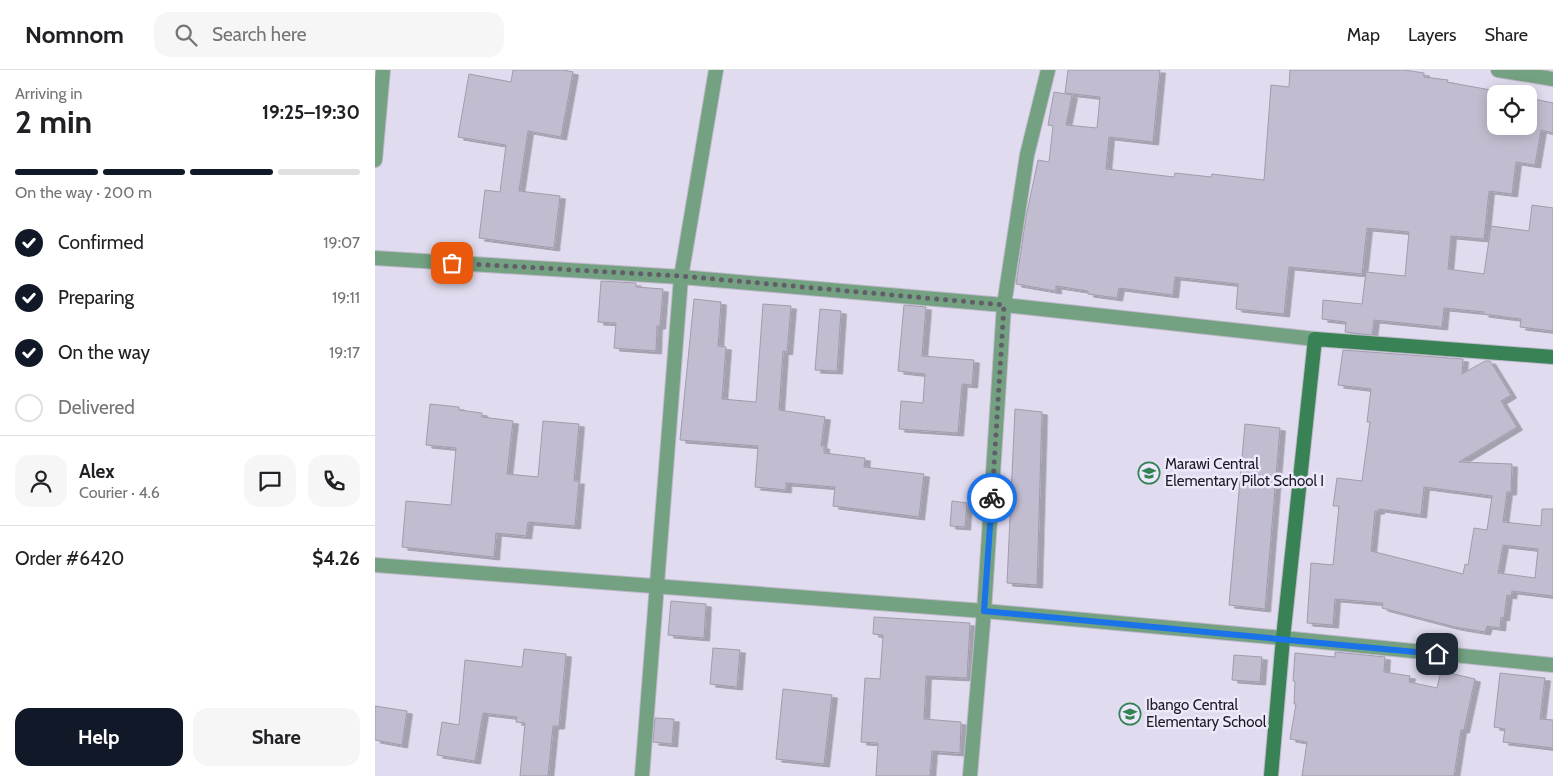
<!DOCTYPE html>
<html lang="en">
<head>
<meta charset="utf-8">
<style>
  body { margin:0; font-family:Cabin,sans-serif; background:#f6f6f6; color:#202124; height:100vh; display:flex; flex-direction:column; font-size:19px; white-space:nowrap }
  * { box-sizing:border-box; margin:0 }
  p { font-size:16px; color:#757577 }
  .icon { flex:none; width:28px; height:28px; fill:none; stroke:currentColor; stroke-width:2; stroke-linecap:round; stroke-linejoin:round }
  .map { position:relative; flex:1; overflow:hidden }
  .panel { display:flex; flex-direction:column; background:#fff; width:375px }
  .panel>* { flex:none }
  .fabs { position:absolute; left:1112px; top:15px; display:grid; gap:10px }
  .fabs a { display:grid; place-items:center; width:50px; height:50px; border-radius:10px; background:#fff; box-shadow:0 2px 12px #0003; font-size:25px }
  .pin { position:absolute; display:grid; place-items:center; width:42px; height:42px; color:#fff; margin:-21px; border-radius:10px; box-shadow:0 2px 8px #0006 }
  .courier { position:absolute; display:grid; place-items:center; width:50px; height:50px; margin:-25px; border:4px solid #1a73e8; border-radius:50%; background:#fff; color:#222; box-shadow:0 1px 6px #0007 }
  .summary em { font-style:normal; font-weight:700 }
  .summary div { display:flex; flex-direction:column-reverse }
  .summary { display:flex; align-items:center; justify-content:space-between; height:85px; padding:0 15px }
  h1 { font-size:32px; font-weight:700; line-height:38px }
  .bar { display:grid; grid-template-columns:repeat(4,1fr); gap:8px 5px; align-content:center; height:60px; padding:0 15px }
  .bar i { height:6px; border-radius:4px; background:#e0e0e0 }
  .bar .active { background:#111827 }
  .bar p { grid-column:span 4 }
  .line { display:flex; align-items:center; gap:12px; padding:0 15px; border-top:1px solid #e0e0e0 }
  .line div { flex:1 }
  .round { display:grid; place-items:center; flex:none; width:52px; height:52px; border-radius:15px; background:#f6f6f6 }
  ol { padding:0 15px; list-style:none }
  li { display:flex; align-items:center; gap:15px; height:55px }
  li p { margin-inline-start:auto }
  li .icon { padding:5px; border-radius:50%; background:#111827; color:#fff; stroke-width:4 }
  li:last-child { color:#757577 }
  li i { width:28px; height:28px; border:2px solid #e0e0e0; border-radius:50% }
  .primary-button { display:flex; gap:10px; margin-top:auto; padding:10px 15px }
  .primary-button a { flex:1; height:58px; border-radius:15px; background:#111827; color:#fff; font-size:20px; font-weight:700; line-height:58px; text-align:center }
  .primary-button a+a { background:#f6f6f6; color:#202124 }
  header { display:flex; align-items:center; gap:30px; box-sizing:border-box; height:70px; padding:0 25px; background:#fff; border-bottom:1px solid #e0e0e0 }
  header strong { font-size:24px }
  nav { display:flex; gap:28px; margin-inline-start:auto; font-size:18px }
  .search { width:350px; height:45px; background:#f6f6f6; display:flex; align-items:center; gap:12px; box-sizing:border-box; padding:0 18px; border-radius:15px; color:#757577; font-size:19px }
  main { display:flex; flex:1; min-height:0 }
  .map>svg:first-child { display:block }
  .building { fill:#c1bccf; stroke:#a09bad; fill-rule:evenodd; filter:url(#shadow) }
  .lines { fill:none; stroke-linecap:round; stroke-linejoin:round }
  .minor-casing { stroke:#bdb8c9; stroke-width:16 }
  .tertiary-casing { stroke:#bdb8c9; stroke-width:16 }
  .secondary-casing { stroke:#bdb8c9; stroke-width:16 }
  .minor { stroke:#73a181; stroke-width:14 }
  .tertiary { stroke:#73a181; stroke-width:14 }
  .secondary { stroke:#388255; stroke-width:14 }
  .done { stroke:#615e69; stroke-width:5; stroke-dasharray:0 9 }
  .route { stroke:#1a73e8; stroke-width:6 }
  .labels { text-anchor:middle; stroke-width:5; stroke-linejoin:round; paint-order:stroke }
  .poi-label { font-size:15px; fill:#1c1a21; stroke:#ede8fc; text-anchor:start }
</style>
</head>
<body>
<header>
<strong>Nomnom</strong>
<div class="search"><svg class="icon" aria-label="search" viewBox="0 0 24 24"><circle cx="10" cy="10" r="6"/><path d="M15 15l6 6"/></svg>Search here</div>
<nav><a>Map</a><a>Layers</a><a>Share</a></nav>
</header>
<main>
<section class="panel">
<div class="summary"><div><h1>2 min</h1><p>Arriving in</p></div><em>19:25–19:30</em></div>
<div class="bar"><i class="active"></i><i class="active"></i><i class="active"></i><i></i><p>On the way · 200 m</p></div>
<ol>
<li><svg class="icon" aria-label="check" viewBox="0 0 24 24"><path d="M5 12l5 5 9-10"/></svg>Confirmed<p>19:07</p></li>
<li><svg class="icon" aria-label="check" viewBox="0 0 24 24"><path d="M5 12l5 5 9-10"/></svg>Preparing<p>19:11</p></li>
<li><svg class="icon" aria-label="check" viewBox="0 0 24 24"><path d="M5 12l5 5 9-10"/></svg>On the way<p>19:17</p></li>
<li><i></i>Delivered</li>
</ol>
<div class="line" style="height:90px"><a class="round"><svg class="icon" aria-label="person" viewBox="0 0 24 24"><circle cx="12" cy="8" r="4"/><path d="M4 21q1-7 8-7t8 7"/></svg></a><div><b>Alex</b><p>Courier · 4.6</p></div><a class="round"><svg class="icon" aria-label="chat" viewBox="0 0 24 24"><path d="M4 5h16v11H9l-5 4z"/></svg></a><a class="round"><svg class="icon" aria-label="phone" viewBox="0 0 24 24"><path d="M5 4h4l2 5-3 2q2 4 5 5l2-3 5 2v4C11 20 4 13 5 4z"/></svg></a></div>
<div class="line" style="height:65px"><div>Order #6420</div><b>$4.26</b></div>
<div class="primary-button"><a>Help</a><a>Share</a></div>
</section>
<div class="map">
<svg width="1178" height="706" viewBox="0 0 1178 706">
  <defs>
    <filter id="shadow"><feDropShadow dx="5.5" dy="3" stdDeviation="0" flood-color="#0004"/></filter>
  </defs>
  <rect width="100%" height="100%" fill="#e0dbee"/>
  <g class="building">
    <path d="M 138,0 L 188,0 L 198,2 L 186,67 L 153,61 L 144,121 L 185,126 L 179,178 L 104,168 L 110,120 L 125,122 L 131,75 L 83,67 L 94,4 L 136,12 Z"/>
    <path d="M 693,0 L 785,0 L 778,72 L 734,67 L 731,99 L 799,107 L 800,103 L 836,107 L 837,104 L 889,110 L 896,15 L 914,17 L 915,0 L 1029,0 L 1049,3 L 1049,7 L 1073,10 L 1072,12 L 1121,21 L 1121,56 L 1154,56 L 1154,28 L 1178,33 L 1178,63 L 1166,60 L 1160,95 L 1141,92 L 1137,124 L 1114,121 L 1109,169 L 1076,166 L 1073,199 L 1109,204 L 1116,156 L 1154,161 L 1157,135 L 1178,138 L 1178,261 L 1145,257 L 1146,249 L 1108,244 L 1109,242 L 1069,238 L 1067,257 L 999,250 L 997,265 L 970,262 L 971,252 L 947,249 L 948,230 L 987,234 L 991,202 L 1030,206 L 1034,162 L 992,158 L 987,204 L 914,197 L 909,244 L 861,239 L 863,214 L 800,207 L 798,225 L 744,218 L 742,228 L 713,224 L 713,221 L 681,216 L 681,221 L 641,214 L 651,147 L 663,90 L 674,92 L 678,56 L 673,55 L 679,22 L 697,25 L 691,55 L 722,58 L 725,27 L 690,23 Z"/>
    <path d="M 226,211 L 261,213 L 261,217 L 288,219 L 285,256 L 282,256 L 281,281 L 239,278 L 241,253 L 223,252 Z"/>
    <path d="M 319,229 L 346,232 L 343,276 L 351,277 L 347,329 L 381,332 L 388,234 L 416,236 L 412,282 L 408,281 L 404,340 L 450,347 L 446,376 L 449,376 L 449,383 L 490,388 L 489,397 L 549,404 L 544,447 L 458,436 L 460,417 L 411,413 L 411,420 L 380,417 L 383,376 L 305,370 Z"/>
    <path d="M 529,235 L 551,237 L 547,286 L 599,290 L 597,315 L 587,314 L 583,363 L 524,359 L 526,331 L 548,333 L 550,304 L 523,301 Z"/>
    <path d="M 445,239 L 466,241 L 462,301 L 440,300 Z"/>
    <path d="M 968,280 L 1088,289 L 1087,304 L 1110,291 L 1115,291 L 1136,325 L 1126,331 L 1142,357 L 1084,392 L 1137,394 L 1136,422 L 1132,422 L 1128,452 L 1166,456 L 1167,439 L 1178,439 L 1178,526 L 1137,521 L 1136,526 L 1132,525 L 1129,548 L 1126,547 L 1125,558 L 1112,556 L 1110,562 L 1080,557 L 1007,538 L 1008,533 L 960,529 L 958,555 L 932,553 L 936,493 L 958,495 L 964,436 L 958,436 L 962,408 L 987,411 L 995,352 L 992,352 L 996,319 L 963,315 ZM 1049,417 L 1117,426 L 1112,460 L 1099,458 L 1093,495 L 1090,494 L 1088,504 L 996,481 L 1000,441 L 1004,441 L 1004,439 L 1046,445 ZM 1128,475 L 1163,479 L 1160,508 L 1123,503 Z"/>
    <path d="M 55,334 L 84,337 L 84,340 L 107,343 L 107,347 L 138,351 L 132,404 L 163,407 L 168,351 L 204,354 L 199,411 L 204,411 L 200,456 L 153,452 L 151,466 L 121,463 L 119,487 L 27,477 L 31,431 L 76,435 L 81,378 L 51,375 Z"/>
    <path d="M 640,339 L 667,342 L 662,515 L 632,513 Z"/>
    <path d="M 870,354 L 905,358 L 890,539 L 854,535 Z"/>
    <path d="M 577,431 L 592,433 L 590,457 L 575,456 Z"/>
    <path d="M 296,531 L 331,534 L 329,568 L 293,565 Z"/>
    <path d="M 499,547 L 595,553 L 592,608 L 551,606 L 549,649 L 586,652 L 585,683 L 557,681 L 555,706 L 501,706 L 503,673 L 486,672 L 490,608 L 505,609 L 508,565 L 498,564 Z"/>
    <path d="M 338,578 L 365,580 L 362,617 L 335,614 Z"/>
    <path d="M 149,579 L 191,584 L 184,656 L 178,656 L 173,706 L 145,706 L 150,653 L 141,652 L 142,647 L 108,643 L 100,691 L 62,685 L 67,652 L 84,655 L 90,590 L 147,597 Z"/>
    <path d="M 960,582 L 1010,587 L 1009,602 L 1035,606 L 1034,612 L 1062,618 L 1066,601 L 1100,609 L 1089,660 L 1086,660 L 1079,706 L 927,706 L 932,672 L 915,669 L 921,634 L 919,634 L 920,611 L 918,611 L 920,583 L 960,587 Z"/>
    <path d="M 859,585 L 887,587 L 885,612 L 857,610 Z"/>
    <path d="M 1125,603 L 1170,608 L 1165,649 L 1178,650 L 1178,678 L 1128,672 L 1130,659 L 1119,657 Z"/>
    <path d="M 408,619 L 457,625 L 449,694 L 401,689 Z"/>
    <path d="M 0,636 L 32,641 L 27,675 L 0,670 Z"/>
    <path d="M 280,648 L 299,649 L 297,674 L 278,672 Z"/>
  </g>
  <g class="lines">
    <g class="minor-casing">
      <g id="minor">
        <path d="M 0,90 L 8,0"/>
        <path d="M 0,188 L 306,207 L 629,235 L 940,269"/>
        <path d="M 0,495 L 609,541 L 908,568 L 1178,595"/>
        <path d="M 267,706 L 306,207 L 341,0"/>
        <path d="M 595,706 L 609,541 L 629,235 L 652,85 L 673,0"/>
      </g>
    </g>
    <g class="tertiary-casing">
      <path id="tertiary" d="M 1123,0 L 1178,9"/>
    </g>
    <g class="secondary-casing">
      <path id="secondary" d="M 896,706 L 908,568 L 940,269 L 1178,287"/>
    </g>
    <use href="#minor" class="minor"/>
    <use href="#tertiary" class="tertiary"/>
    <use href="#secondary" class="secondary"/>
  </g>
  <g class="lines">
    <path class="done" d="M 77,193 L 306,206 L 629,235 L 617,428"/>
    <path class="route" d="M 617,428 L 609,541 L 1062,584"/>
  </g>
  <defs>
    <g id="school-ring" transform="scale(1.125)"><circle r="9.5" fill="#ede8fc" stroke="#328252" stroke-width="1.5"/><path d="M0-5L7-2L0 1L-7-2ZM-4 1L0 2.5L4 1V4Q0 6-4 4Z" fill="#328252"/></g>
  </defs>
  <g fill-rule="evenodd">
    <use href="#school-ring" x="774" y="403"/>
    <use href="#school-ring" x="755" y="644"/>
  </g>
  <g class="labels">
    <g class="poi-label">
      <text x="790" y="399">Marawi Central<tspan x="790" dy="17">Elementary Pilot School I</tspan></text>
      <text x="771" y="640">Ibango Central<tspan x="771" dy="17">Elementary School</tspan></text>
    </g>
  </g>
</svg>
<div class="fabs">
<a><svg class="icon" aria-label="locate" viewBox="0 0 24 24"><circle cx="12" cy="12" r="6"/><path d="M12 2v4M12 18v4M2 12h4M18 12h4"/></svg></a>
</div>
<div class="pin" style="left:77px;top:193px;background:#ea580c"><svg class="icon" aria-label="bag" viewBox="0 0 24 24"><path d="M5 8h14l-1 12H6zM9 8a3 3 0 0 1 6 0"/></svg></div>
<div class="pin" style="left:1062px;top:584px;background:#1f2937"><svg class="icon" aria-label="home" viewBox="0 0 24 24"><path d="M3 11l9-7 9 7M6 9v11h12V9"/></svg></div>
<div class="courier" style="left:617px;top:428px"><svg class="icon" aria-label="bike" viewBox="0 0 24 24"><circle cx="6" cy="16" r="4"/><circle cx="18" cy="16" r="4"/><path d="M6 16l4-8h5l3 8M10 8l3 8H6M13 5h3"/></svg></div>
</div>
</main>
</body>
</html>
